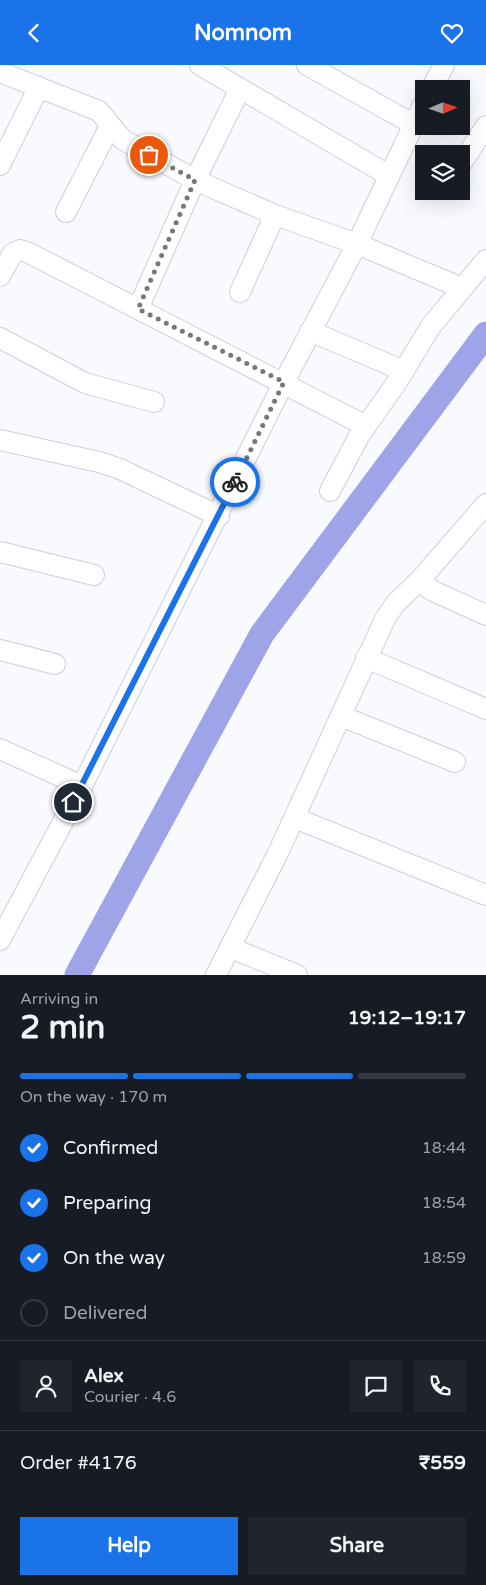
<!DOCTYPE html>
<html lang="en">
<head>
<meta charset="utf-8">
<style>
  body { margin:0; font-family:"Varela Round",sans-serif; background:#20242c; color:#f1f3f6; height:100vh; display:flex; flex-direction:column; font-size:19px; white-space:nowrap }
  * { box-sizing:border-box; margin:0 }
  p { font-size:16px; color:#9ea1a6 }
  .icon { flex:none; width:28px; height:28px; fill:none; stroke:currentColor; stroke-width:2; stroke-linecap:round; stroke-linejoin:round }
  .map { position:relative; height:910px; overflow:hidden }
  .side { display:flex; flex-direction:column; background:#171b24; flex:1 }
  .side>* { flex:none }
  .needle { width:32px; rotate:88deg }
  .tools { position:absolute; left:415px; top:15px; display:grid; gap:10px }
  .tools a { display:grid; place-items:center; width:55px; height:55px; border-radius:0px; background:#171b24; box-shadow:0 5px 20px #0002; font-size:25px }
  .pin { position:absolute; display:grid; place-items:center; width:42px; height:42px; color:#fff; margin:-21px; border:2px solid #fff; border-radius:50%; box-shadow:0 1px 5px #0007 }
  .courier { position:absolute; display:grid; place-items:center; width:50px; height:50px; margin:-25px; border:4px solid #1a73e8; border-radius:50%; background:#fff; color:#222; box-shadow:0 1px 6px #0007 }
  .headline em { font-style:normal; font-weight:800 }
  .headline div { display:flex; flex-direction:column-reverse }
  .headline { display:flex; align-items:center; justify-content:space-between; height:85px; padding:0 20px }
  h1 { font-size:32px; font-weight:800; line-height:38px }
  .bar { display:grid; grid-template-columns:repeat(4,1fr); gap:8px 5px; align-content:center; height:60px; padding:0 20px }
  .bar i { height:6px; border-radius:4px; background:#363941 }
  .bar .selected { background:#1a73e8 }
  .bar p { grid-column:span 4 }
  .line { display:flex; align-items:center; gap:12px; padding:0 20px; border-top:1px solid #363941 }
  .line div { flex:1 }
  .round { display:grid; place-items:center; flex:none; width:52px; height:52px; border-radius:0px; background:#20242c }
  ol { padding:0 20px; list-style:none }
  li { display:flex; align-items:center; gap:15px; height:55px }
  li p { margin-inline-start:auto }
  li .icon { padding:5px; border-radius:50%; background:#1a73e8; color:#fff; stroke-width:4 }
  li:last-child { color:#9ea1a6 }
  li i { width:28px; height:28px; border:2px solid #363941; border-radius:50% }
  .action { display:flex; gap:10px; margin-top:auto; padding:10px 20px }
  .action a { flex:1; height:58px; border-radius:0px; background:#1a73e8; color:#fff; font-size:20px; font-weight:800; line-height:58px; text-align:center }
  .action a+a { background:#20242c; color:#f1f3f6 }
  header { display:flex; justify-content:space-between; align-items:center; height:65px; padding:0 20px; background:#1a73e8; color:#fff; font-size:22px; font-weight:800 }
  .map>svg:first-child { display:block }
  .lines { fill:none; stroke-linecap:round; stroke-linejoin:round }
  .river { stroke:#9da4e8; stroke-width:25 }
  .minor-casing { stroke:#cccee0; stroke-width:22 }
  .minor { stroke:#fff; stroke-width:20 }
  .done { stroke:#76777d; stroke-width:5; stroke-dasharray:0 9 }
  .route { stroke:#1a73e8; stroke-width:6 }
</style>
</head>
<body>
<header><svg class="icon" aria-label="back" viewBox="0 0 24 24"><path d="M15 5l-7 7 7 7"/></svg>Nomnom<svg class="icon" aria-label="heart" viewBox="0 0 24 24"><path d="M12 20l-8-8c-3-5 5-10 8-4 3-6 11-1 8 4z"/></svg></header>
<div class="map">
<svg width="486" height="910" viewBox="0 0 486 910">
  <rect width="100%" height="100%" fill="#f9fafe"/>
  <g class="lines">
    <path class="river" d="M 77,910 L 262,569 L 486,269"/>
    <g class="minor-casing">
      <g id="minor">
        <path d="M 200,0 L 388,110"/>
        <path d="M 307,0 L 413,59"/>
        <path d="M 0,7 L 99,46 L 122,74 L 195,115 L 275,150 L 357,179 L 462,223"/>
        <path d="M 431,24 L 444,0"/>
        <path d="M 461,99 L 486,61"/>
        <path d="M 0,100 L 39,22"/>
        <path d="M 66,147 L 110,61"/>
        <path d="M 0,211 L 13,188 L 20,185 L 27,187 L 366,361"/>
        <path d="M 240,227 L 275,150"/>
        <path d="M 138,244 L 195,115 L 240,24"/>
        <path d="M 310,266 L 404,306"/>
        <path d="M 0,273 L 85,318 L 154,337"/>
        <path d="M 0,375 L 99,397 L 120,404 L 219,451"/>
        <path d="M 330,426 L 359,371 L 395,320 L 431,261 L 486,195"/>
        <path d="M 0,487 L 94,510"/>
        <path d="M 419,516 L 433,526 L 486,550"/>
        <path d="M 0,585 L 55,599"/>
        <path d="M 366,593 L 486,644"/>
        <path d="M 341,651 L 455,697"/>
        <path d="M 0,684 L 82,721"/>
        <path d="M 295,753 L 486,830"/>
        <path d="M 0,875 L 82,721 L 284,317 L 357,179 L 424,38"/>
        <path d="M 231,883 L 297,910"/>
        <path d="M 216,910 L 278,788 L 385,554 L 395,539 L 419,516 L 486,439"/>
      </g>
    </g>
    <use href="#minor" class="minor"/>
  </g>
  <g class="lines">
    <path class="done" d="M 149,90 L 195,115 L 138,244 L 284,317 L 235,417"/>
    <path class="route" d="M 73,737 L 235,417"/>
  </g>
</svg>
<div class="tools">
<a><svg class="needle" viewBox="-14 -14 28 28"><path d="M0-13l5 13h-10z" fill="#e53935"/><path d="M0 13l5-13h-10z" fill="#9ea1a6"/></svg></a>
<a><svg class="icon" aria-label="layers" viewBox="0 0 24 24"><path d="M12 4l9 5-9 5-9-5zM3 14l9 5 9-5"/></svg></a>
</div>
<div class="pin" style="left:149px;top:90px;background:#ea580c"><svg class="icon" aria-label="bag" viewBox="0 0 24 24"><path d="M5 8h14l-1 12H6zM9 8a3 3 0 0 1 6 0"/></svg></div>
<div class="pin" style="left:73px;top:737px;background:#1f2937"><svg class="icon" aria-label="home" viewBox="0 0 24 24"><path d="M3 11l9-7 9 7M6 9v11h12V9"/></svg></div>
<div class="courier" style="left:235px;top:417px"><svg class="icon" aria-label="bike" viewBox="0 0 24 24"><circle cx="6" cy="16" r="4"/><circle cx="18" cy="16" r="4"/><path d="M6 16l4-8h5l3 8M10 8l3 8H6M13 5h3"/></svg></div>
</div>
<section class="side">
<div class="headline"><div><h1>2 min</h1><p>Arriving in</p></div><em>19:12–19:17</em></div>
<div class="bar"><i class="selected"></i><i class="selected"></i><i class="selected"></i><i></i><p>On the way · 170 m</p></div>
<ol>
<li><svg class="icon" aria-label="check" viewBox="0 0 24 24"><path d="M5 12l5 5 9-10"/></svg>Confirmed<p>18:44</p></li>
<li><svg class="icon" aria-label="check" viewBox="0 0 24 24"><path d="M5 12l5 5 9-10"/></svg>Preparing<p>18:54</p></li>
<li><svg class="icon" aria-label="check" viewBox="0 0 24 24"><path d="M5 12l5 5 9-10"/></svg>On the way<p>18:59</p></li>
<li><i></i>Delivered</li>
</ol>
<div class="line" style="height:90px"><a class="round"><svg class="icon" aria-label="person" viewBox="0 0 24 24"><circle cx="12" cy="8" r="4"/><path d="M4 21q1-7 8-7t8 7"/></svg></a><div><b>Alex</b><p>Courier · 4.6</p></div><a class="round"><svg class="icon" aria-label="chat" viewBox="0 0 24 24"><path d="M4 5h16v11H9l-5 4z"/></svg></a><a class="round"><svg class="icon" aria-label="phone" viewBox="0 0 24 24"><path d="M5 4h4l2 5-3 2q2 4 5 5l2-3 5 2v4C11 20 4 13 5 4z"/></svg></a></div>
<div class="line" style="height:65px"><div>Order #4176</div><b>₹559</b></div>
<div class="action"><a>Help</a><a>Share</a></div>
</section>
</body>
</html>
